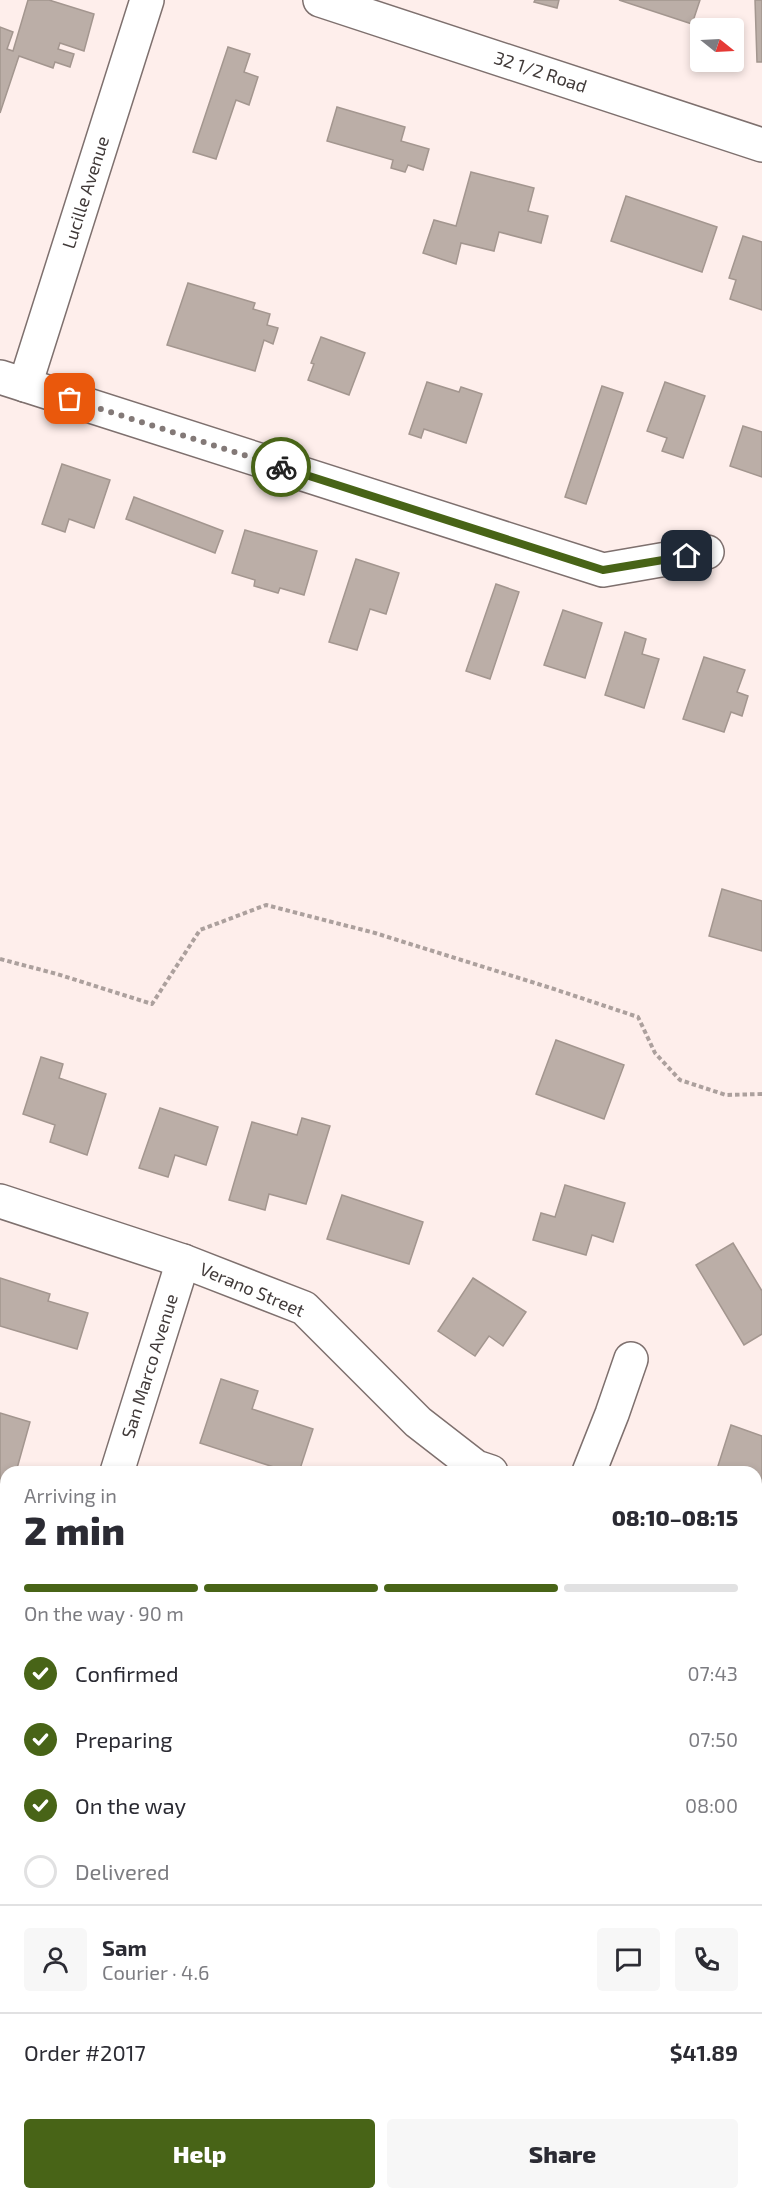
<!DOCTYPE html>
<html lang="en">
<head>
<meta charset="utf-8">
<style>
  body { margin:0; font-family:"Exo 2",sans-serif; background:#f7f7f7; color:#2b2b33; height:100vh; display:flex; flex-direction:column; font-size:22px; white-space:nowrap }
  * { box-sizing:border-box; margin:0 }
  p { font-size:20px; color:#7c7c81 }
  .icon { flex:none; width:33px; height:33px; fill:none; stroke:currentColor; stroke-width:2; stroke-linecap:round; stroke-linejoin:round }
  .map { position:relative; flex:1; overflow:hidden }
  .sheet { position:absolute; left:0px; top:1466px; width:762px; height:734px; display:flex; flex-direction:column; background:#fff; border-radius:18px 18px 0 0; box-shadow:0 3px 9px #0003 }
  .sheet>* { flex:none }
  .needle { width:39px; rotate:108deg }
  .controls { position:absolute; left:690px; top:18px; display:grid; gap:12px }
  .controls a { display:grid; place-items:center; width:54px; height:54px; border-radius:6px; background:#fff; box-shadow:0 3px 9px #0003; font-size:30px }
  .pin { position:absolute; display:grid; place-items:center; width:51px; height:51px; color:#fff; margin:-26px; border-radius:12px; box-shadow:0 3px 9px #0006 }
  .courier { position:absolute; display:grid; place-items:center; width:60px; height:60px; margin:-30px; border:4px solid #486417; border-radius:50%; background:#fff; color:#222; box-shadow:0 2px 8px #0007 }
  .summary em { font-style:normal; font-weight:800 }
  .summary div { display:flex; flex-direction:column-reverse }
  .summary { display:flex; align-items:center; justify-content:space-between; height:102px; padding:0 24px }
  h1 { font-size:39px; font-weight:800; line-height:45px }
  .bar { display:grid; grid-template-columns:repeat(4,1fr); gap:9px 6px; align-content:center; height:72px; padding:0 24px }
  .bar i { height:8px; border-radius:4px; background:#e1e1e2 }
  .bar .selected { background:#486417 }
  .bar p { grid-column:span 4 }
  .line { display:flex; align-items:center; gap:15px; padding:0 24px; border-top:2px solid #e1e1e2 }
  .line div { flex:1 }
  .round { display:grid; place-items:center; flex:none; width:63px; height:63px; border-radius:6px; background:#f7f7f7 }
  ol { padding:0 24px; list-style:none }
  li { display:flex; align-items:center; gap:18px; height:66px }
  li p { margin-inline-start:auto }
  li .icon { padding:6px; border-radius:50%; background:#486417; color:#fff; stroke-width:4 }
  li:last-child { color:#7c7c81 }
  li i { width:33px; height:33px; border:3px solid #e1e1e2; border-radius:50% }
  .cta { display:flex; gap:12px; margin-top:auto; padding:12px 24px }
  .cta a { flex:1; height:69px; border-radius:6px; background:#486417; color:#fff; font-size:24px; font-weight:800; line-height:69px; text-align:center }
  .cta a+a { background:#f7f7f7; color:#2b2b33 }
  .map>svg:first-child { display:block }
  .lines { fill:none; stroke-linecap:round; stroke-linejoin:round }
  .stream { stroke:#ebabc9; stroke-width:10 }
  .building { fill:#bbaea7; stroke:#a3968f; stroke-width:1.5 }
  .minor-casing { stroke:#7e706e; stroke-width:36 }
  .path { stroke:#aca09d; stroke-width:4; stroke-dasharray:4.5 3; stroke-linecap:butt }
  .minor { stroke:#fff; stroke-width:33 }
  .done { stroke:#837977; stroke-width:6; stroke-dasharray:0 10.8 }
  .route { stroke:#486417; stroke-width:8 }
  .labels { text-anchor:middle; stroke-width:6; stroke-linejoin:round; paint-order:stroke }
  .street-label { font-size:18px; fill:#413a39; stroke:#fff }
</style>
</head>
<body>
<div class="map">
<svg width="762" height="2198" viewBox="0 0 762 2198">
  <rect width="100%" height="100%" fill="#feeeeb"/>
  <g class="lines">
    <g class="stream">
      <path d="M 0,1997 L 6,1999"/>
      <path d="M 593,2193 L 609,2198"/>
    </g>
  </g>
  <g class="building">
    <path d="M 28,0 L 49,0 L 94,14 L 84,51 L 60,43 L 58,49 L 74,54 L 70,67 L 55,62 L 53,68 L 19,56 L 0,113 L 0,27 L 13,32 L 7,49 L 13,51 Z"/>
    <path d="M 535,0 L 559,0 L 557,8 L 534,2 Z"/>
    <path d="M 619,0 L 700,0 L 692,24 Z"/>
    <path d="M 755,0 L 762,0 L 762,62 L 757,62 Z"/>
    <path d="M 228,47 L 250,54 L 244,72 L 258,77 L 249,105 L 236,100 L 216,159 L 193,152 Z"/>
    <path d="M 337,107 L 405,127 L 401,141 L 429,149 L 423,170 L 408,165 L 405,172 L 391,168 L 393,160 L 327,141 Z"/>
    <path d="M 471,172 L 534,188 L 528,211 L 548,216 L 541,243 L 499,232 L 494,251 L 461,243 L 456,264 L 423,253 L 434,220 L 456,226 Z"/>
    <path d="M 626,196 L 717,227 L 702,272 L 611,241 Z"/>
    <path d="M 743,236 L 762,242 L 762,310 L 730,299 L 736,280 L 729,278 Z"/>
    <path d="M 188,283 L 255,303 L 253,309 L 270,314 L 267,325 L 278,328 L 273,344 L 264,340 L 255,371 L 167,345 Z"/>
    <path d="M 321,337 L 365,353 L 349,395 L 308,380 L 314,364 L 311,363 Z"/>
    <path d="M 427,382 L 459,392 L 461,387 L 482,394 L 466,443 L 424,429 L 421,438 L 409,434 Z"/>
    <path d="M 665,382 L 705,396 L 683,458 L 662,451 L 667,438 L 647,431 Z"/>
    <path d="M 602,386 L 623,393 L 586,504 L 565,497 Z"/>
    <path d="M 743,426 L 762,432 L 762,477 L 730,466 Z"/>
    <path d="M 62,464 L 110,480 L 94,528 L 69,519 L 65,532 L 42,524 Z"/>
    <path d="M 134,497 L 223,531 L 215,553 L 126,519 Z"/>
    <path d="M 245,530 L 317,551 L 304,595 L 280,588 L 278,593 L 254,586 L 255,580 L 232,573 Z"/>
    <path d="M 356,559 L 399,573 L 386,614 L 370,609 L 357,650 L 329,642 Z"/>
    <path d="M 496,584 L 519,592 L 490,679 L 466,671 Z"/>
    <path d="M 563,610 L 602,623 L 585,678 L 544,665 Z"/>
    <path d="M 625,632 L 646,639 L 642,654 L 659,659 L 644,708 L 605,695 Z"/>
    <path d="M 704,657 L 745,670 L 737,692 L 748,696 L 742,716 L 731,712 L 724,732 L 683,719 Z"/>
    <path d="M 722,889 L 762,901 L 762,951 L 709,936 Z"/>
    <path d="M 556,1040 L 624,1065 L 604,1119 L 536,1094 Z"/>
    <path d="M 41,1057 L 63,1064 L 59,1078 L 106,1094 L 87,1155 L 50,1142 L 55,1125 L 23,1114 Z"/>
    <path d="M 160,1108 L 218,1127 L 206,1165 L 175,1155 L 168,1177 L 139,1168 Z"/>
    <path d="M 302,1118 L 330,1126 L 306,1204 L 269,1194 L 265,1210 L 229,1200 L 252,1122 L 297,1135 Z"/>
    <path d="M 565,1185 L 625,1203 L 613,1242 L 592,1235 L 586,1255 L 533,1240 L 541,1213 L 555,1217 Z"/>
    <path d="M 342,1195 L 423,1222 L 409,1264 L 327,1239 Z"/>
    <path d="M 733,1243 L 762,1291 L 762,1334 L 744,1345 L 696,1265 Z"/>
    <path d="M 0,1278 L 50,1294 L 48,1301 L 88,1313 L 77,1349 L 0,1326 Z"/>
    <path d="M 473,1278 L 526,1312 L 503,1346 L 489,1336 L 475,1356 L 438,1331 Z"/>
    <path d="M 221,1379 L 258,1391 L 252,1409 L 313,1429 L 299,1472 L 289,1472 L 200,1443 Z"/>
    <path d="M 0,1413 L 30,1422 L 16,1472 L 6,1472 L 6,1523 L 0,1521 Z"/>
    <path d="M 731,1425 L 762,1436 L 762,1486 L 756,1484 L 756,1472 L 723,1472 L 717,1469 Z"/>
    <path d="M 0,1850 L 6,1852 L 6,1928 L 0,1926 Z"/>
    <path d="M 756,1857 L 762,1859 L 762,1923 L 756,1921 Z"/>
  </g>
  <g class="lines">
    <g class="minor-casing">
      <g id="minor">
        <path id="s1" d="M 320,0 L 762,145"/>
        <path d="M 0,377 L 603,570 L 707,552"/>
        <path id="s2" d="M 25,385 L 147,0"/>
        <path d="M 0,1201 L 183,1261 L 304,1308 L 418,1422 L 476,1467 L 491,1472"/>
        <path id="s3" d="M 117,1472 L 183,1261"/>
        <path d="M 589,1472 L 612,1414 L 631,1359"/>
        <path d="M 756,1557 L 762,1559"/>
        <path d="M 0,1769 L 6,1771"/>
        <path d="M 756,2014 L 762,2016"/>
      </g>
    </g>
    <path class="path" d="M 0,959 L 57,974 L 152,1004 L 200,930 L 266,905 L 375,933 L 551,988 L 638,1017 L 655,1053 L 680,1080 L 726,1095 L 762,1094"/>
    <use href="#minor" class="minor"/>
  </g>
  <g class="lines">
    <path class="done" d="M 70,399 L 281,467"/>
    <path class="route" d="M 281,467 L 603,570 L 687,556"/>
  </g>
  <g class="labels">
    <g class="street-label">
      <text dy="6" stroke="none"><textPath href="#s1" startOffset="232">32 1/2 Road</textPath></text>
      <text dy="6" stroke="none"><textPath href="#s2" startOffset="202">Lucille Avenue</textPath></text>
      <text transform="translate(252 1290) rotate(23)" y="6">Verano Street</text>
      <text dy="6" stroke="none"><textPath href="#s3" startOffset="111">San Marco Avenue</textPath></text>
    </g>
  </g>
</svg>
<div class="controls">
<a><svg class="needle" viewBox="-14 -14 28 28"><path d="M0-13l5 13h-10z" fill="#e53935"/><path d="M0 13l5-13h-10z" fill="#7c7c81"/></svg></a>
</div>
<div class="pin" style="left:70px;top:399px;background:#ea580c"><svg class="icon" aria-label="bag" viewBox="0 0 24 24"><path d="M5 8h14l-1 12H6zM9 8a3 3 0 0 1 6 0"/></svg></div>
<div class="pin" style="left:687px;top:556px;background:#1f2937"><svg class="icon" aria-label="home" viewBox="0 0 24 24"><path d="M3 11l9-7 9 7M6 9v11h12V9"/></svg></div>
<div class="courier" style="left:281px;top:467px"><svg class="icon" aria-label="bike" viewBox="0 0 24 24"><circle cx="6" cy="16" r="4"/><circle cx="18" cy="16" r="4"/><path d="M6 16l4-8h5l3 8M10 8l3 8H6M13 5h3"/></svg></div>
<section class="sheet">
<div class="summary"><div><h1>2 min</h1><p>Arriving in</p></div><em>08:10–08:15</em></div>
<div class="bar"><i class="selected"></i><i class="selected"></i><i class="selected"></i><i></i><p>On the way · 90 m</p></div>
<ol>
<li><svg class="icon" aria-label="check" viewBox="0 0 24 24"><path d="M5 12l5 5 9-10"/></svg>Confirmed<p>07:43</p></li>
<li><svg class="icon" aria-label="check" viewBox="0 0 24 24"><path d="M5 12l5 5 9-10"/></svg>Preparing<p>07:50</p></li>
<li><svg class="icon" aria-label="check" viewBox="0 0 24 24"><path d="M5 12l5 5 9-10"/></svg>On the way<p>08:00</p></li>
<li><i></i>Delivered</li>
</ol>
<div class="line" style="height:108px"><a class="round"><svg class="icon" aria-label="person" viewBox="0 0 24 24"><circle cx="12" cy="8" r="4"/><path d="M4 21q1-7 8-7t8 7"/></svg></a><div><b>Sam</b><p>Courier · 4.6</p></div><a class="round"><svg class="icon" aria-label="chat" viewBox="0 0 24 24"><path d="M4 5h16v11H9l-5 4z"/></svg></a><a class="round"><svg class="icon" aria-label="phone" viewBox="0 0 24 24"><path d="M5 4h4l2 5-3 2q2 4 5 5l2-3 5 2v4C11 20 4 13 5 4z"/></svg></a></div>
<div class="line" style="height:78px"><div>Order #2017</div><b>$41.89</b></div>
<div class="cta"><a>Help</a><a>Share</a></div>
</section>
</div>
</body>
</html>
